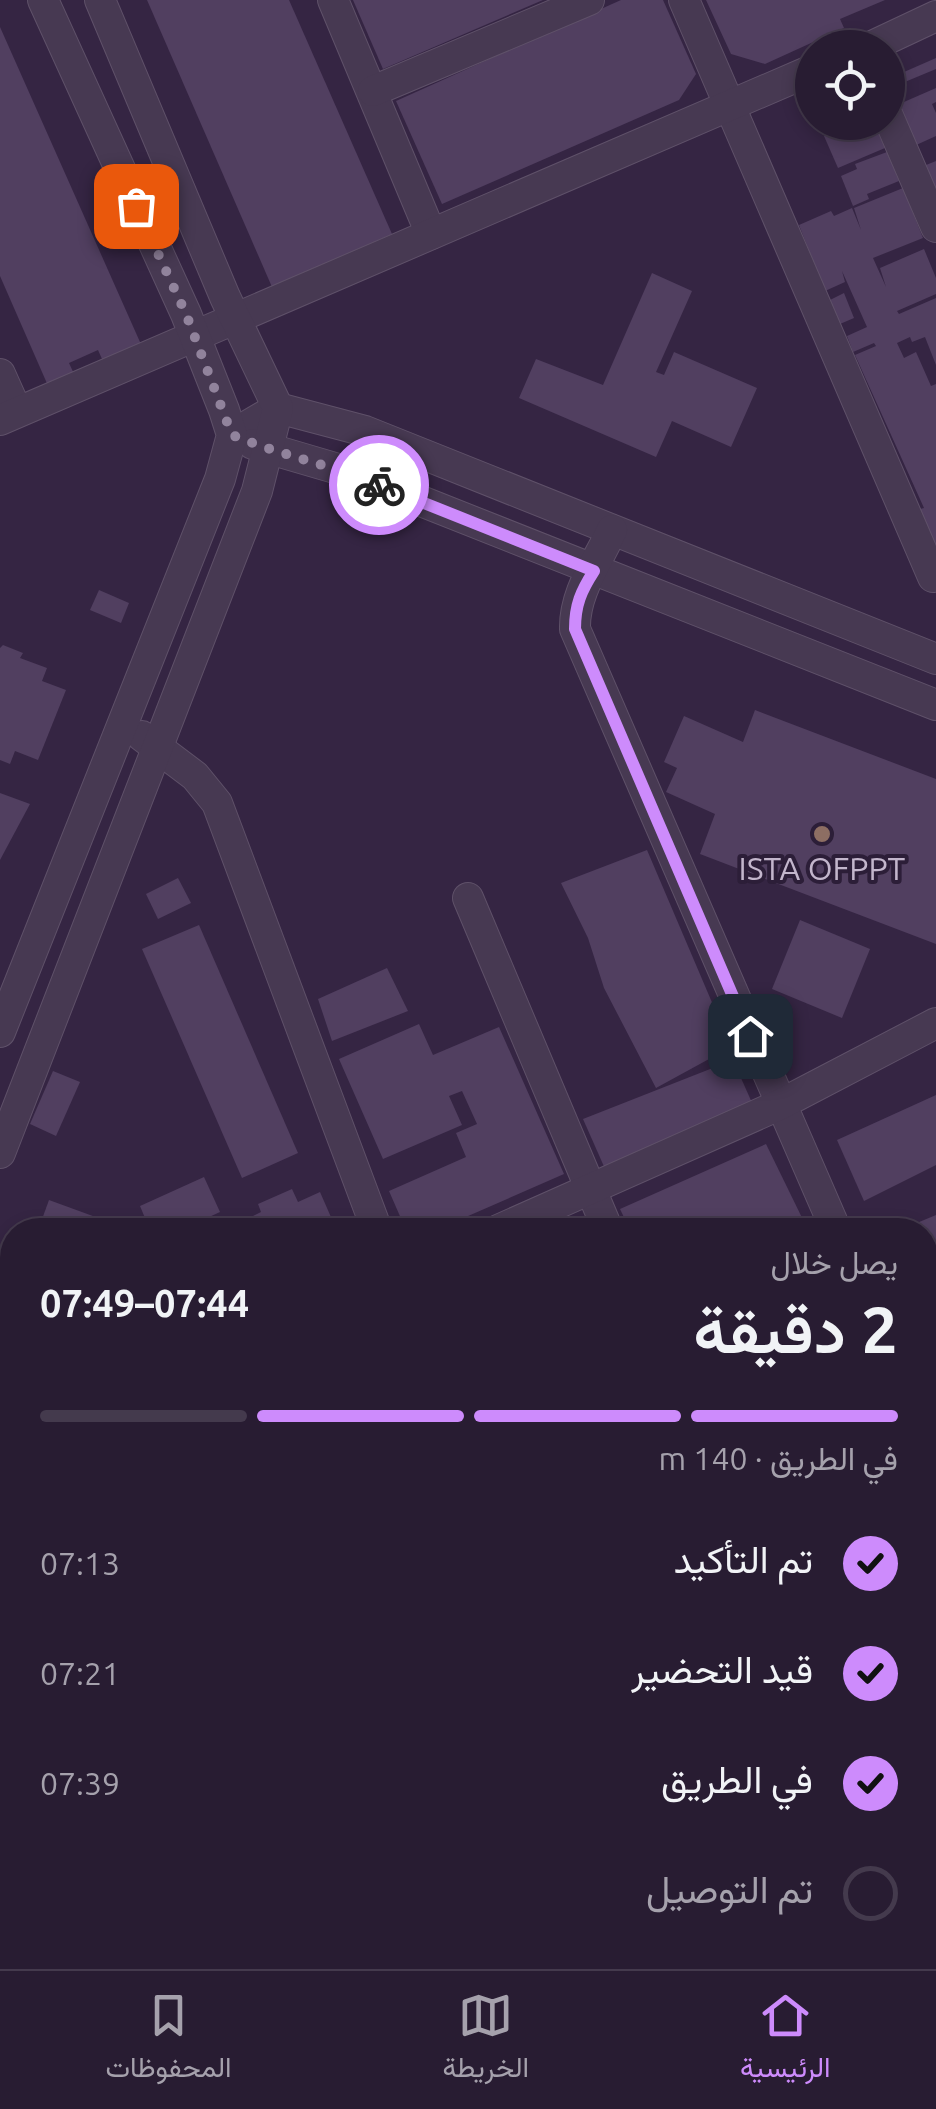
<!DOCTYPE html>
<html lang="ar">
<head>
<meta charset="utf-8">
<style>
  body { margin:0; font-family:Ubuntu,Vazirmatn,sans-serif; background:#34293e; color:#f1f3f6; direction:rtl; height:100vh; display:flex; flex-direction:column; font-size:38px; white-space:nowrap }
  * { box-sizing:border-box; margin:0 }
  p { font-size:32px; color:#a5a1ac }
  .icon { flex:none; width:55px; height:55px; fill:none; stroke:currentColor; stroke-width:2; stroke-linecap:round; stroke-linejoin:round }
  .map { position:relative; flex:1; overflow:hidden; direction:ltr }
  .drawer { position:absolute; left:0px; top:1218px; width:938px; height:752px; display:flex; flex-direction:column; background:#281c32; border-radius:40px 40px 0 0; box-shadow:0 5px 15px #0003,0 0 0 2px #443a4d; direction:rtl }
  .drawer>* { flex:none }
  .controls { position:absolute; left:795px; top:30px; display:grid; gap:20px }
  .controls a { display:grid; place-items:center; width:110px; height:110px; border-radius:50%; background:#281c32; box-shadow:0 5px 15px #0003,0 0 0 2px #443a4d; font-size:50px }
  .pin { position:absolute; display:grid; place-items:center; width:85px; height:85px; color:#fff; margin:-42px; border-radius:20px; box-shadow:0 5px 15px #0006 }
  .courier { position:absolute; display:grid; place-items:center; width:100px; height:100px; margin:-50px; border:8px solid #cd8bfc; border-radius:50%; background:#fff; color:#222; box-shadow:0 2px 12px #0007 }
  .head em { font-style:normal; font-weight:600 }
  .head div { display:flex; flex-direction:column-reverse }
  .head { display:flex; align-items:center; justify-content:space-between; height:170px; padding:0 40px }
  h1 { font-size:65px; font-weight:600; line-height:75px }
  .bar { display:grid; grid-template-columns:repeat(4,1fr); gap:15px 10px; align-content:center; height:120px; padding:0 40px }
  .bar i { height:12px; border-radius:8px; background:#443a4d }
  .bar .current { background:#cd8bfc }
  .bar p { grid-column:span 4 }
  ol { padding:0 40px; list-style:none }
  li { display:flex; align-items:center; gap:30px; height:110px }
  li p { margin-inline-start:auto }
  li .icon { padding:10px; border-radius:50%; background:#cd8bfc; color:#111; stroke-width:4 }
  li:last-child { color:#a5a1ac }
  li i { width:55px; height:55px; border:5px solid #443a4d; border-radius:50% }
  .dock { display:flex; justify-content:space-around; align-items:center; height:140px; border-top:2px solid #443a4d; background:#281c32; font-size:28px; color:#a5a1ac }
  .dock a { display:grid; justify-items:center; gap:5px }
  .dock .current { color:#cd8bfc }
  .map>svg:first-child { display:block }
  .building { fill:#513f60 }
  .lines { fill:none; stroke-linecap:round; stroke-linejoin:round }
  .minor-casing { stroke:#5f5169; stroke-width:32 }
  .minor { stroke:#473952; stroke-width:30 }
  .done { stroke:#91839c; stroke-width:10; stroke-dasharray:0 18 }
  .route { stroke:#cd8bfc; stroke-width:12 }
  .education-dot { fill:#8d6e63; stroke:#2c1e38; stroke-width:4 }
  .labels { text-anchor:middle; stroke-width:8; stroke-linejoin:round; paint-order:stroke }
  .poi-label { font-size:32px; fill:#c3b6cc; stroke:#2c1e38 }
</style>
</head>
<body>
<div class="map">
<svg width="936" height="1969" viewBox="0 0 936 1969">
  <rect width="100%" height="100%" fill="#352543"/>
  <g class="building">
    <path d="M 147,0 L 289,0 L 392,234 L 272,287 Z"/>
    <path d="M 353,0 L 543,0 L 383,69 Z"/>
    <path d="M 621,0 L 663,0 L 696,74 L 679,100 L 442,204 L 396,101 Z"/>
    <path d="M 706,0 L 885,0 L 840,19 L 844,28 L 765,64 L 731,54 Z"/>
    <path d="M 0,27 L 144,351 L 106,368 L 98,350 L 69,363 L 75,376 L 49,388 L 0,276 Z"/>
    <path d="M 936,58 L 936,69 L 888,89 L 888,79 Z"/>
    <path d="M 936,88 L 936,102 L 932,104 L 936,113 L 936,136 L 914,146 L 897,105 Z"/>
    <path d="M 854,122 L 874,122 L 885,148 L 838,168 L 824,136 Z"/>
    <path d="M 887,152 L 899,181 L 867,194 L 869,199 L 853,206 L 841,176 L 857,169 L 855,164 Z"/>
    <path d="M 936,161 L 936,191 L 926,165 Z"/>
    <path d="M 903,188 L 923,238 L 873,258 L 886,287 L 880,268 L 924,249 L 936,278 L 936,294 L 897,311 L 899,314 L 936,298 L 936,365 L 925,337 L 912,342 L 910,337 L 897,343 L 904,358 L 916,352 L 931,386 L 936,384 L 936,546 L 920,509 L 924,508 L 855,355 L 876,346 L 874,343 L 853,352 L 847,336 L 867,327 L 842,271 L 845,282 L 825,291 L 799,225 L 831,211 L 834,216 L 852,208 L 861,230 L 854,208 Z"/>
    <path d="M 652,273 L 692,291 L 656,372 L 664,375 L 674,352 L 757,388 L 731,447 L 672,421 L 656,457 L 519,398 L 536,359 L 603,385 Z"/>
    <path d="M 844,293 L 854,318 L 840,324 L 830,300 Z"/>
    <path d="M 99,590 L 129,603 L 121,623 L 90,610 Z"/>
    <path d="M 3,645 L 23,653 L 20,658 L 47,668 L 42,681 L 66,690 L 38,760 L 15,751 L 10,764 L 0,760 L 0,648 Z"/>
    <path d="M 755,710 L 936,779 L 936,944 L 700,854 L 715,814 L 666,792 L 677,768 L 664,762 L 684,716 L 743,742 Z"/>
    <path d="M 0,793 L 30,804 L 0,860 Z"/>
    <path d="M 647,850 L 731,1047 L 656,1088 L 604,988 L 588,938 L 561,883 Z"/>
    <path d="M 178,878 L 191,903 L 158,919 L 146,894 Z"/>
    <path d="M 800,920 L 870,949 L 842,1018 L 772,989 Z"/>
    <path d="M 199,925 L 298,1153 L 242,1178 L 142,949 Z"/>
    <path d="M 387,968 L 408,1011 L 332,1041 L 318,999 Z"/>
    <path d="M 419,1024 L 433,1055 L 499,1027 L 564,1174 L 436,1230 L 406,1230 L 389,1191 L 466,1157 L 456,1133 L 477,1124 L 462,1091 L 449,1096 L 462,1125 L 383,1159 L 339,1059 Z"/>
    <path d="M 733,1060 L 753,1105 L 606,1171 L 583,1119 Z"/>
    <path d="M 53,1071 L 80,1082 L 56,1136 L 30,1124 Z"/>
    <path d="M 936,1095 L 936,1165 L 864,1201 L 837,1140 Z"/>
    <path d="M 766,1144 L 808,1230 L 630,1230 L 620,1209 Z"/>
    <path d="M 204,1177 L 220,1212 L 181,1230 L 150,1230 L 140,1206 Z"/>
    <path d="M 292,1189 L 298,1202 L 320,1192 L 334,1224 L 320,1230 L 255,1230 L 249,1218 L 261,1212 L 258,1204 Z"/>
    <path d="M 49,1200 L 101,1219 L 97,1230 L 64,1230 L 41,1222 Z"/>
    <path d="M 936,1215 L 936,1298 L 925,1303 L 925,1230 L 900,1230 Z"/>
    <path d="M 0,1333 L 3,1340 L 12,1336 L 12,1375 L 0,1380 Z"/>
    <path d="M 936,1403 L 936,1488 L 925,1493 L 925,1408 Z"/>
    <path d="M 12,1455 L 12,1500 L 0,1477 L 0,1462 Z"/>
    <path d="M 12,1507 L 12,1534 L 0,1542 L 0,1514 Z"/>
    <path d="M 936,1540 L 936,1629 L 925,1634 L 925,1545 Z"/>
    <path d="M 0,1550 L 12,1568 L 12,1693 L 0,1700 Z"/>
    <path d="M 936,1721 L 936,1898 L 925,1895 L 925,1726 Z"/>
    <path d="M 424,1958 L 569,1958 L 544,1969 L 398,1969 Z"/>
    <path d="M 662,1958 L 821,1958 L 796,1969 L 636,1969 Z"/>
  </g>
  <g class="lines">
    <g class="minor-casing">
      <g id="minor">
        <path d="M 333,0 L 431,234"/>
        <path d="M 684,0 L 933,577"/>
        <path d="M 868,48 L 936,16"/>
        <path d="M 373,91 L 589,0"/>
        <path d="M 888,116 L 936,227"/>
        <path d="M 0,374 L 17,412"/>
        <path d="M 0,420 L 812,70"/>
        <path d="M 232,435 L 278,408 L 365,431 L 936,659"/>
        <path d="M 253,444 L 345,471 L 936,705"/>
        <path d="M 612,530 C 597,563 574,593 575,629 L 836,1230"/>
        <path d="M 142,736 L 195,776 L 217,803 L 377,1230"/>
        <path d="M 468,898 L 608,1230"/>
        <path d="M 0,1032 L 220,479 L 232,435 L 224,410 L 186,314 L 43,0"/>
        <path d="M 0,1153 L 257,491 L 278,408 L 225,297 L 100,0"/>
        <path d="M 498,1230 L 779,1105 L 936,1023"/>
        <path d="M 925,1323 L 936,1319"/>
        <path d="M 0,1412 L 12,1406"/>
        <path d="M 925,1656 L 936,1651"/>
        <path d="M 0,1740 L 12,1757"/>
        <path d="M 0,1816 L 12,1834"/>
        <path d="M 925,1943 L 936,1969"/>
        <path d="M 99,1958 L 108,1969"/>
        <path d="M 154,1958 L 162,1969"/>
        <path d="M 219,1969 L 243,1958"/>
        <path d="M 897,1969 L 923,1958"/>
      </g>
    </g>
    <use href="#minor" class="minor"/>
  </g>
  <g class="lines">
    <path class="done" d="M 136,206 L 186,314 L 232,435 C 280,455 331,465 379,485"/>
    <path class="route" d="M 379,485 L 594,571 C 581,591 575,605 575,629 L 750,1036"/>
  </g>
  <circle class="education-dot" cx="822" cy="834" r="10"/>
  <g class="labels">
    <g class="poi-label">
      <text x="822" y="880">ISTA OFPPT</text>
    </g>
  </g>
</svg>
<div class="controls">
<a><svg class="icon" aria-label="locate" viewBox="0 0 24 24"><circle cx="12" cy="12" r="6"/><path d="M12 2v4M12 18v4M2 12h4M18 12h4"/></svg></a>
</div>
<div class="pin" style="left:136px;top:206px;background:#ea580c"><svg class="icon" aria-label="bag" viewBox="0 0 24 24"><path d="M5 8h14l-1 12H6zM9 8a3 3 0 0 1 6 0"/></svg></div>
<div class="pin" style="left:750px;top:1036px;background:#1f2937"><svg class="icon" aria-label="home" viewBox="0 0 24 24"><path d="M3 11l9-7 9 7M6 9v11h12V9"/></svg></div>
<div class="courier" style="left:379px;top:485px"><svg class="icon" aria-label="bike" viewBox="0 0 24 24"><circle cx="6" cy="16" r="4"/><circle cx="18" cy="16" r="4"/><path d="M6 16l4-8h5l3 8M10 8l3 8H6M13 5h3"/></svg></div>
<section class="drawer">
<div class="head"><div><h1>2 دقيقة</h1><p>يصل خلال</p></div><em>07:44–07:49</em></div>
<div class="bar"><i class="current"></i><i class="current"></i><i class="current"></i><i></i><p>في الطريق · 140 m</p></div>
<ol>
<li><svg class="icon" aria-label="check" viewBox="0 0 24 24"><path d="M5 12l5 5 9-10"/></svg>تم التأكيد<p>07:13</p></li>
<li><svg class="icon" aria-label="check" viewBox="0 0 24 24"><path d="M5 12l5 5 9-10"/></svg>قيد التحضير<p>07:21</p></li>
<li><svg class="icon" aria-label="check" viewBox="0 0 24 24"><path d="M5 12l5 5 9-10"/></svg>في الطريق<p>07:39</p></li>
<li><i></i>تم التوصيل</li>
</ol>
</section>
</div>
<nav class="dock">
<a class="current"><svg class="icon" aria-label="home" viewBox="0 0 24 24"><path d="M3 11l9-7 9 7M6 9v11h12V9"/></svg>الرئيسية</a>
<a><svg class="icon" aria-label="map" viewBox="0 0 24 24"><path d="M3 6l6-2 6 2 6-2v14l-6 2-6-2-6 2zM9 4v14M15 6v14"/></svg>الخريطة</a>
<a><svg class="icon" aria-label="saved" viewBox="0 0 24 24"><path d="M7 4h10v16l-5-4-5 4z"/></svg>المحفوظات</a>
</nav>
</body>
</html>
